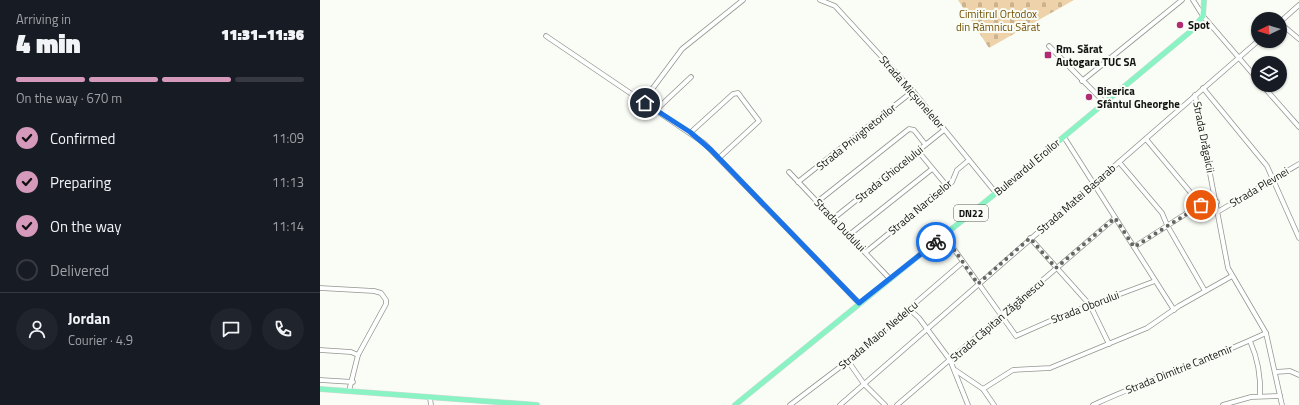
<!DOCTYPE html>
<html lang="en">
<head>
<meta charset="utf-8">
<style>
  body { margin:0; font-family:"Titillium Web",sans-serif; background:#20242c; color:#f1f3f6; height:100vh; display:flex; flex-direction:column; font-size:15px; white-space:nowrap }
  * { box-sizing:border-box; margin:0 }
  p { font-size:13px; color:#9ea1a6 }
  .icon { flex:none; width:22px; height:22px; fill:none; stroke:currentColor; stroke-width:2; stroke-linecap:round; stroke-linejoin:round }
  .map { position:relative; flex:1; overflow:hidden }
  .panel { display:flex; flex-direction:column; background:#171b24; width:320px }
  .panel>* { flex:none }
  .needle { width:26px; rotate:265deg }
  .buttons { position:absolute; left:931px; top:12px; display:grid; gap:8px }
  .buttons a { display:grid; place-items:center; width:36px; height:36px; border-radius:50%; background:#171b24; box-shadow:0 1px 3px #0004; font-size:20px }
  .pin { position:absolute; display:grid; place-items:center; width:34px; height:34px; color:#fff; margin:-17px; border:2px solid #fff; border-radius:50%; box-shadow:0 1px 4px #0007 }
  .courier { position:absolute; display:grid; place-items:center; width:40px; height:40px; margin:-20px; border:3px solid #1a73e8; border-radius:50%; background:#fff; color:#222; box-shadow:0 1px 5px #0007 }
  .overview em { font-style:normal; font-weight:800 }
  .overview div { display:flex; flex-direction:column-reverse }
  .overview { display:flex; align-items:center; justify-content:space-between; height:68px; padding:0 16px }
  h1 { font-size:26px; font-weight:800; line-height:30px }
  .bar { display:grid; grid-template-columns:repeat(4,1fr); gap:6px 4px; align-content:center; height:48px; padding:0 16px }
  .bar i { height:5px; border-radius:3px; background:#363941 }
  .bar .active { background:#d499bb }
  .bar p { grid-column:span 4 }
  .line { display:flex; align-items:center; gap:10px; padding:0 16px; border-top:1px solid #363941 }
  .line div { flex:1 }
  .round { display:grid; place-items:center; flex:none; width:42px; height:42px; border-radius:21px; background:#20242c }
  ol { padding:0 16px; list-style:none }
  li { display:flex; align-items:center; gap:12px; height:44px }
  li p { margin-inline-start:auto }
  li .icon { padding:4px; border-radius:50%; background:#d499bb; color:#111; stroke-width:4 }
  li:last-child { color:#9ea1a6 }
  li i { width:22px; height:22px; border:2px solid #363941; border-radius:50% }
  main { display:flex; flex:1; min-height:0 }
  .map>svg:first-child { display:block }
  .cemetery { fill:url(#cemetery-stones) }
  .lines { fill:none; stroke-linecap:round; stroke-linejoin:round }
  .minor-casing { stroke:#939690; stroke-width:5.5 }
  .major-casing { stroke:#d9d9d9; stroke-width:6 }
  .minor { stroke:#fff; stroke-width:4 }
  .major { stroke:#89f3c4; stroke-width:5 }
  .done { stroke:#646661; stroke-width:4; stroke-dasharray:0 7.2 }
  .route { stroke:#1a73e8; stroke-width:5 }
  .poi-dot { fill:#b02b72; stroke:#f9fdf6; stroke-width:1.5 }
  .labels { text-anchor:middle; stroke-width:4; stroke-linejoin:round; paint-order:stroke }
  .shield { fill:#f9fdf6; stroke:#585a56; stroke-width:1 }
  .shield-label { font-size:10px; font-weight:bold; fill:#131411 }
  .park-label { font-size:11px; fill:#734d01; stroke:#f9fdf6 }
  .poi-label { font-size:11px; font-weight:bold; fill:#131411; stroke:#f9fdf6; text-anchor:start }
  .street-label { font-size:11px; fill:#131411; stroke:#f9fdf6 }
</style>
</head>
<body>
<main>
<section class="panel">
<div class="overview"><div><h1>4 min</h1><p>Arriving in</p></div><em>11:31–11:36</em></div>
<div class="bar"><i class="active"></i><i class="active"></i><i class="active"></i><i></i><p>On the way · 670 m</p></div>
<ol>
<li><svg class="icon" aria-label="check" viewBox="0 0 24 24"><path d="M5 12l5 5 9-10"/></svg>Confirmed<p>11:09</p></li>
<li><svg class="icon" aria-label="check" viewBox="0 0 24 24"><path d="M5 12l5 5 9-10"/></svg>Preparing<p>11:13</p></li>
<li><svg class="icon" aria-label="check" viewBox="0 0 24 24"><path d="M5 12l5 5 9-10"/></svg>On the way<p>11:14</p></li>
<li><i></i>Delivered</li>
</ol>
<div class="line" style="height:72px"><a class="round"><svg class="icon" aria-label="person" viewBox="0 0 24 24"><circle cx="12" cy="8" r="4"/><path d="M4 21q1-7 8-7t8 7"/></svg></a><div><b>Jordan</b><p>Courier · 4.9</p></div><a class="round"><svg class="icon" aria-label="chat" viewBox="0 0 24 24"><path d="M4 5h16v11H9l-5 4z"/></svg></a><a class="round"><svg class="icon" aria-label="phone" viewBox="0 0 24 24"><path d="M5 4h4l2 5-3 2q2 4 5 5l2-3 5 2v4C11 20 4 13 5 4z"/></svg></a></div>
</section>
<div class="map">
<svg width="979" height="405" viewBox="0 0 979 405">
  <defs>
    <pattern id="cemetery-stones" width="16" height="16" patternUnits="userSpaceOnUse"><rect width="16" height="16" fill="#eed2aa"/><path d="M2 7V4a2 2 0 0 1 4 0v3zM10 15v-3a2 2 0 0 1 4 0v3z" fill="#cbb391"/></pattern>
  </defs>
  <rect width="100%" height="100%" fill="#f9fdf6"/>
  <path class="cemetery" d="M 638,0 L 754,0 L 669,48 Z"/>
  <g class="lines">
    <g class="minor-casing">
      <g id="minor">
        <path d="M 500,0 L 515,6 L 593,91 L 676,193"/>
        <path d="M 873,0 L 883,16 L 938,80"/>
        <path d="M 960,22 L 979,5"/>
        <path d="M 960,23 L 979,39"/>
        <path d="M 226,36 L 384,143 L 539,303"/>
        <path d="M 729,46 L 784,102"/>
        <path d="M 762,81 L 862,0"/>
        <path d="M 942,85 L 979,127"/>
        <path d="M 883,88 L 947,166 L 979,238"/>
        <path d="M 875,95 L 908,268 L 946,333 L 962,405"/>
        <path d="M 325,103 L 330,92 L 362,49 L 423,0"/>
        <path d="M 336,110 L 371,77"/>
        <path d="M 370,133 L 413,94 L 418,93 L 439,121 L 399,158"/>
        <path d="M 744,137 L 854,310"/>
        <path d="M 826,139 L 881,205"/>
        <path d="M 598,151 L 627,186"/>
        <path d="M 799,162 L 842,213 L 847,225 L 885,291"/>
        <path d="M 469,172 L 570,279"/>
        <path d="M 478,182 L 593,91"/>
        <path d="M 497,202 L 589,129 L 594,130 L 605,144"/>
        <path d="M 899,211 L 979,164"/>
        <path d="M 514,218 L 624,130"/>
        <path d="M 529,235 L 612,169"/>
        <path d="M 624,235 L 696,336 L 739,317 L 835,281"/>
        <path d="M 710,238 L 770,305 L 789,344"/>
        <path d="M 814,247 L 878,206 L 897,202"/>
        <path d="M 546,252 L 632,182 L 637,170 L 649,160"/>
        <path d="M 0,288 L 54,291 L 61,293 L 66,300 L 66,304 L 38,355 L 29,391"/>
        <path d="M 589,309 L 599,318 L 630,360 L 648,405"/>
        <path d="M 930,341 C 938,359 941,376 940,396"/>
        <path d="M 0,350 L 31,352 L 38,355"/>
        <path d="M 528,361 L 544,384 L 565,405"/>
        <path d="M 635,370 L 663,389 L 674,405"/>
        <path d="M 955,372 L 970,371 L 979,375"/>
        <path d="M 0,380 L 33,382"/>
        <path d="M 663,389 L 693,370 L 730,368 L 827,328 L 859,306 L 912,276"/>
        <path d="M 110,398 L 111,405"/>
        <path d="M 470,405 L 528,361 L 643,262"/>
        <path d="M 520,405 L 938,41"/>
        <path d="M 577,405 L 795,218"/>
        <path d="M 773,405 C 829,379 889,360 946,333"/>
        <path d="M 903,405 L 931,397 L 960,396"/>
      </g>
    </g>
    <g class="major-casing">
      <g id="major">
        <path d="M 0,389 L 217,405"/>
        <path d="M 415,405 L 676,193 L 871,31 L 883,16 L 884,0"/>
      </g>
    </g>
    <use href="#minor" class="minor"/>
    <use href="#major" class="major"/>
  </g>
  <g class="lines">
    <path class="done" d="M 616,242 L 624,235 L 658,284 L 710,238 L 736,268 L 795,218 L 814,247 L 881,205"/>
    <path class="route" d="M 325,103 L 370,132 L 391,150 L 539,303 L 616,242"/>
  </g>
  <g class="poi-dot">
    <circle cx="860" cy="25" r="4"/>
    <rect x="724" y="51" width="8" height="8" rx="2"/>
    <circle cx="769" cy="97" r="4"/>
  </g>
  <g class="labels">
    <rect class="shield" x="634" y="205" width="34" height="16" rx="3"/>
    <g class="shield-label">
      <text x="651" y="217">DN22</text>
    </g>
    <g class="park-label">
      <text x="678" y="18">Cimitirul Ortodox<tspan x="678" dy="13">din Râmnicu Sărat</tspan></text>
    </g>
    <g class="poi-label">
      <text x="868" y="29">Spot</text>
      <text x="736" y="53">Rm. Sărat<tspan x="736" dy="13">Autogara TUC SA</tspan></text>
      <text x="777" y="95">Biserica<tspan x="777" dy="13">Sfântul Gheorghe</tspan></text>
    </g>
    <g class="street-label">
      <text transform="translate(592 92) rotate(49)" y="4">Strada Micșunelelor</text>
      <text transform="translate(536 137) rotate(-39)" y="4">Strada Privighetorilor</text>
      <text transform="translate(884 137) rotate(79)" y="4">Strada Drăgaicii</text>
      <text transform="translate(707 167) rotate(-40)" y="4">Bulevardul Eroilor</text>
      <text transform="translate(569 174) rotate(-39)" y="4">Strada Ghiocelului</text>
      <text transform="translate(939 187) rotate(-31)" y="4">Strada Plevnei</text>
      <text transform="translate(756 199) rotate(-41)" y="4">Strada Matei Basarab</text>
      <text transform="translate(600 207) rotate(-40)" y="4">Strada Narciselor</text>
      <text transform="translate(520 225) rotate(46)" y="4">Strada Dudului</text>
      <text transform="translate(765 307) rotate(-21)" y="4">Strada Oborului</text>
      <text transform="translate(677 320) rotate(-41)" y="4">Strada Căpitan Zăgănescu</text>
      <text transform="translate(558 335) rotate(-40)" y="4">Strada Maior Nedelcu</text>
      <text transform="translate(859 369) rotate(-22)" y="4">Strada Dimitrie Cantemir</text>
    </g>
  </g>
</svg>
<div class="buttons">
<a><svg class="needle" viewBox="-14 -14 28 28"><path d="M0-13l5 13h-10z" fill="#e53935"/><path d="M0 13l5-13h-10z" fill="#9ea1a6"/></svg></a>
<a><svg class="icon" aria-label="layers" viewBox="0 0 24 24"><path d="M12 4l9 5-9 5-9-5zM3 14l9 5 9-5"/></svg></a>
</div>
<div class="pin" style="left:881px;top:205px;background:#ea580c"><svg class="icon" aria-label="bag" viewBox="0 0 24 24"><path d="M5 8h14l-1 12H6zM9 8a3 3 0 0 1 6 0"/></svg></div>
<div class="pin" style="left:325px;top:103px;background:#1f2937"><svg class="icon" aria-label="home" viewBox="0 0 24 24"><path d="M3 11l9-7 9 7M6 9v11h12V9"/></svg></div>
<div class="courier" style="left:616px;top:242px"><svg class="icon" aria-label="bike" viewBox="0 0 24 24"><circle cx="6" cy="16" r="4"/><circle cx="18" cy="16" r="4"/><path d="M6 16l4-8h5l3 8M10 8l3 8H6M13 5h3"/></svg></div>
</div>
</main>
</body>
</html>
